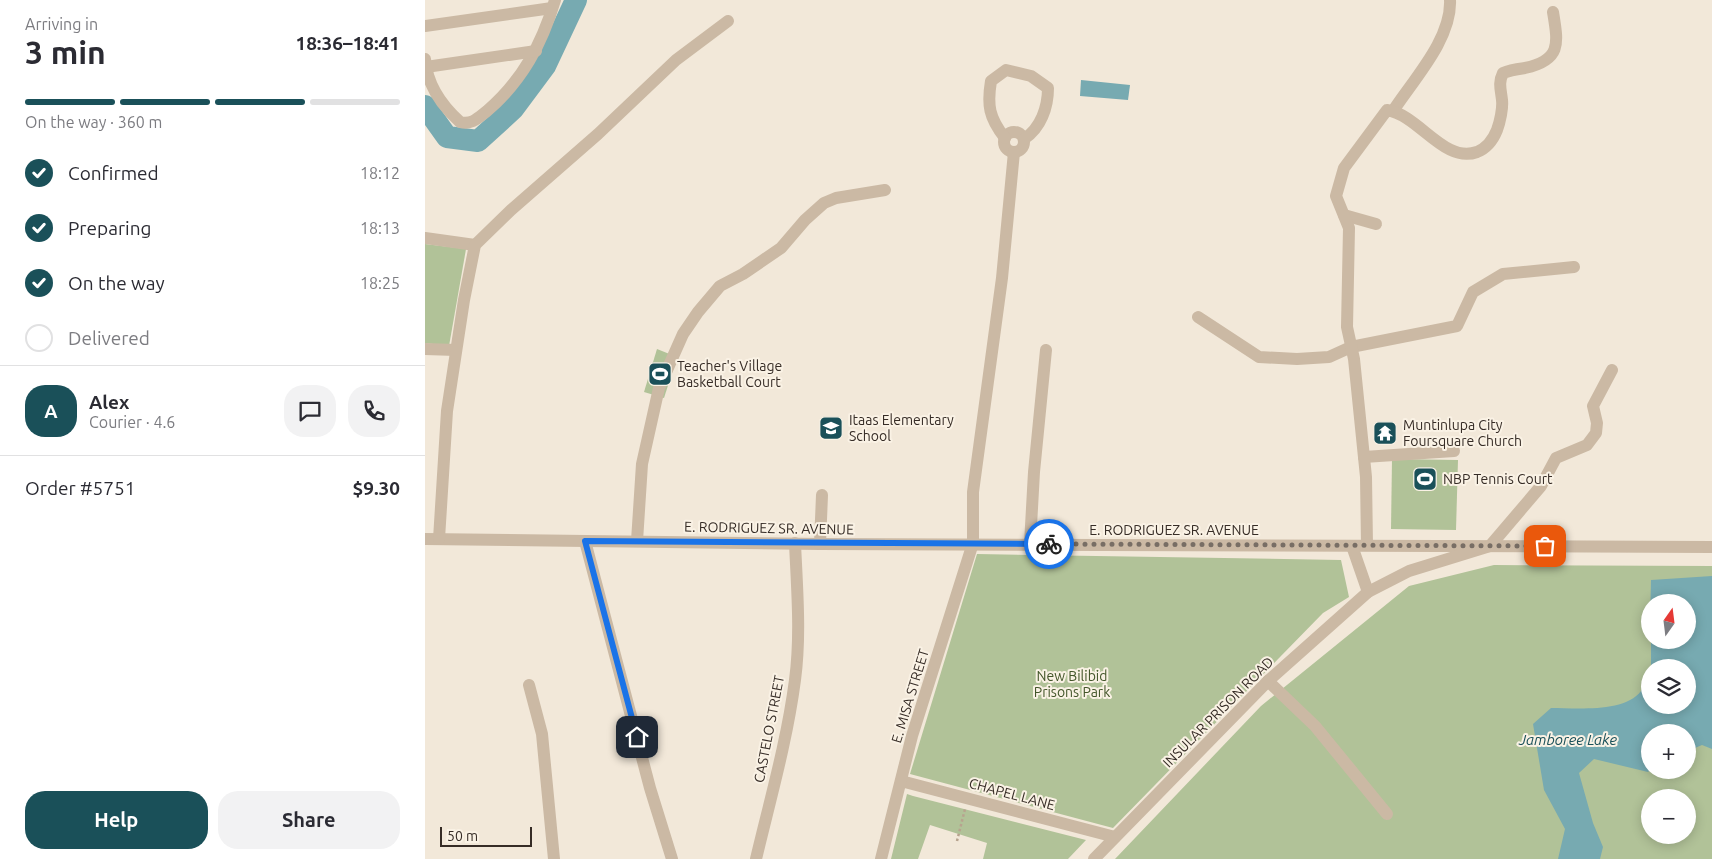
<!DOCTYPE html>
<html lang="en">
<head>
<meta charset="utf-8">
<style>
  body { margin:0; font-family:Ubuntu,sans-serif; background:#f2f2f3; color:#2b2b33; height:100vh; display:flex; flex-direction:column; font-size:19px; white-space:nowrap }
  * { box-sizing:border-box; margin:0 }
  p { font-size:16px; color:#7c7c81 }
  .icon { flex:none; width:28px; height:28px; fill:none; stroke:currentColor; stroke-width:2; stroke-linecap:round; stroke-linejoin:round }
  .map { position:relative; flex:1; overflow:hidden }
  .panel { display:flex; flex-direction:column; background:#fff; width:425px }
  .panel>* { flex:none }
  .needle { width:32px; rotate:14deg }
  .controls { position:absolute; left:1216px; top:594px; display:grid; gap:10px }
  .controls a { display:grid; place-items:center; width:55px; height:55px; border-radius:50%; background:#fff; box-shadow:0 2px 12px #0003; font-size:25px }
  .scale { position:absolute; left:15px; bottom:12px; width:92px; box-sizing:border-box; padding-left:5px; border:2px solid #362c26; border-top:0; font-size:14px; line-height:18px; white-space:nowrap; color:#362c26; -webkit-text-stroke:4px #faf2e5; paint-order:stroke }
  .pin { position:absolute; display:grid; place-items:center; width:42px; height:42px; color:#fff; margin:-21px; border-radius:10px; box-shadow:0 2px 8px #0006 }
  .courier { position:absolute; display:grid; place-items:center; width:50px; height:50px; margin:-25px; border:4px solid #1a73e8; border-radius:50%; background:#fff; color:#222; box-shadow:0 1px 6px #0007 }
  .summary em { font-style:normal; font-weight:700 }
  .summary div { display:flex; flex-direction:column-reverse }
  .summary { display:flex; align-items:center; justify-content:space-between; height:85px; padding:0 25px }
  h1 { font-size:32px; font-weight:700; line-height:38px }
  .bar { display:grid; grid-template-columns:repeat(4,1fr); gap:8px 5px; align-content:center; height:60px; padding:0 25px }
  .bar i { height:6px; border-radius:4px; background:#e1e1e2 }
  .bar .on { background:#1a5059 }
  .bar p { grid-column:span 4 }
  .line { display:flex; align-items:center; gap:12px; padding:0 25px; border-top:1px solid #e1e1e2 }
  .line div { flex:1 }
  .round { display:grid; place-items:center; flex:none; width:52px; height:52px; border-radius:20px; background:#f2f2f3 }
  ol { padding:0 25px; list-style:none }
  li { display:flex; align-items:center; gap:15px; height:55px }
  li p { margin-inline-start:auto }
  li .icon { padding:5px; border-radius:50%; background:#1a5059; color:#fff; stroke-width:4 }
  li:last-child { color:#7c7c81 }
  li i { width:28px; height:28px; border:2px solid #e1e1e2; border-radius:50% }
  .action { display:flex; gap:10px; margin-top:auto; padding:10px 25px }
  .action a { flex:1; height:58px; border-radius:20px; background:#1a5059; color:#fff; font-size:20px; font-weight:700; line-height:58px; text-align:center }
  .action a+a { background:#f2f2f3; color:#2b2b33 }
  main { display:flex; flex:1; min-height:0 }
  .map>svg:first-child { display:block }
  .green { fill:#b1c298; fill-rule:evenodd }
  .water { fill:#77aab1 }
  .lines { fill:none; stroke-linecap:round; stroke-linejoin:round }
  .river { stroke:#77aab1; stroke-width:22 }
  .path { stroke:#b7a38e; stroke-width:2.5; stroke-dasharray:2.5 2.5; stroke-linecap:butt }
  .minor { stroke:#cbb9a4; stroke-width:12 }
  .done { stroke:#786e65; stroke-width:5; stroke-dasharray:0 9 }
  .route { stroke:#1a73e8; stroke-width:6 }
  .labels { text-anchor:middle; stroke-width:4; stroke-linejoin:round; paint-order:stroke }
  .poi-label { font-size:14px; fill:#362c26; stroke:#faf2e5; text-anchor:start }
  .street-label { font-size:14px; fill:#362c26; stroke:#faf2e5 }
  .park-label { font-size:14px; fill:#425529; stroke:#faf2e5 }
  .water-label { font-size:15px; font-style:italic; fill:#1a5059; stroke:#faf2e5 }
</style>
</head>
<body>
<main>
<section class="panel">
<div class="summary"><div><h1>3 min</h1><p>Arriving in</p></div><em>18:36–18:41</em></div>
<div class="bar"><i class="on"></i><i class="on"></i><i class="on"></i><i></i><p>On the way · 360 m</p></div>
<ol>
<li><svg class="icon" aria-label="check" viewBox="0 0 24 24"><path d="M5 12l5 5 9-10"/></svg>Confirmed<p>18:12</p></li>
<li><svg class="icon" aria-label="check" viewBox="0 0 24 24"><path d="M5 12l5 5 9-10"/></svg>Preparing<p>18:13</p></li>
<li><svg class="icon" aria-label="check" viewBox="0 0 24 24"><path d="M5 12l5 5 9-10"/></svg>On the way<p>18:25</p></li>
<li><i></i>Delivered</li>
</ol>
<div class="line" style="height:90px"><b class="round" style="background:#1a5059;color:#fff">A</b><div><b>Alex</b><p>Courier · 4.6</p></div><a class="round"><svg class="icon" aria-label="chat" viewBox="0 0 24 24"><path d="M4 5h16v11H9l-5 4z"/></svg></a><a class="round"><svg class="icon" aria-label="phone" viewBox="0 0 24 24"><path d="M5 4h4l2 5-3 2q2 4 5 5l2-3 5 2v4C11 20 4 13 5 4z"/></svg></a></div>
<div class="line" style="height:65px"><div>Order #5751</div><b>$9.30</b></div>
<div class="action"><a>Help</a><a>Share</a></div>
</section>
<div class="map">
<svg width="1287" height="859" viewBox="0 0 1287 859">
  <rect width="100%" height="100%" fill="#f2e8d9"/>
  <g class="green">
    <path d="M 0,244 L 41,249 L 24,346 L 0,343 Z"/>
    <path d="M 232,349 L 252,357 L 239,398 L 219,392 Z"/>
    <path d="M 967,459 L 1033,460 L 1031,530 L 966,529 Z"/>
    <path d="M 552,554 L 916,560 L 924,597 L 898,613 L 688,828 L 485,774 Z"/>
    <path d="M 1069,565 L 1287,566 L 1287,859 L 690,859 L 836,706 L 984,586 ZM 1225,602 L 1262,602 L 1262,640 L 1225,640 ZM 1225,668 L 1262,668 L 1262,705 L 1225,705 ZM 1225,732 L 1262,732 L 1262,770 L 1225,770 ZM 1225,798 L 1262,798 L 1262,835 L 1225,835 Z"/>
    <path d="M 482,794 L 488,796 L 661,840 L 643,859 L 558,859 L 562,843 L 505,825 L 493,859 L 466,859 Z"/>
  </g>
  <g class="water">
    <path d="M 656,80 L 705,85 L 703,100 L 655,96 Z"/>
    <path d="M 1287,576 L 1287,749 L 1277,745 L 1263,751 L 1262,732 L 1225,732 L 1225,770 L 1223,772 L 1169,759 L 1154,773 L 1168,823 L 1178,847 L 1175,859 L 1133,859 L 1140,829 L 1119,790 L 1108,724 L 1126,708 C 1150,708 1200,713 1216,691 C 1221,686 1223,676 1225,669 L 1225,705 L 1262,705 L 1262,668 L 1226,667 L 1226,640 L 1262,640 L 1262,602 L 1225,602 L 1225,624 L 1226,580 Z"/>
  </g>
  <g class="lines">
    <path class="river" d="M 0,106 L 22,137 L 53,141 L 88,109 L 120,66 L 151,0"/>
    <path class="path" d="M 532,841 L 540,809"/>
    <g class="minor">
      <path d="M 0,26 L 127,8"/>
      <path d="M 0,59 C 2,84 16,105 35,122 C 47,125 53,118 62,111 C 97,81 117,44 130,0"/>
      <path d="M 1,67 L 111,51"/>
      <path d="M 968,111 C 988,80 1027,39 1025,0"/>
      <circle cx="589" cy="142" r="10"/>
      <path d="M 580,138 C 564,118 562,105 566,81 L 581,70 L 606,76 L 623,88 C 623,107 616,128 599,139"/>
      <path d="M 919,215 L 951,224"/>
      <path d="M 0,238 L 50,245"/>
      <path d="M 773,317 L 834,357 L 872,359 L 904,357 L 926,347 L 1032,326 L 1048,292 L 1078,274 L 1149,267"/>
      <path d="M 0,349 L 31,350"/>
      <path d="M 939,457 L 1029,451"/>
      <path d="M 0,539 L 395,544 L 1287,547"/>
      <path d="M 14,539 L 22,411 L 39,300 L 50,245 L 86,210 L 173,134 L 251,60 L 303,21"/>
      <path d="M 160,541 L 225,788 L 247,859"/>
      <path d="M 212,541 L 217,464 L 234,388 L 258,334 L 273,312 L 295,286 L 318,274 L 356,248 L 380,220 L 399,203 L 411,198 L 460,190"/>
      <path d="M 395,544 L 397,495"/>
      <path d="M 605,544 L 609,472 L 621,350"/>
      <path d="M 942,545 L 941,477 L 929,359 L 922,327 L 924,228 L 911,196 L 919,168 L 962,110 C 994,115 1019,164 1052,152 C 1062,148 1068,140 1072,130 C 1075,122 1078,108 1077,100 C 1076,90 1073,83 1078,73 C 1085,70 1093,69 1100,68 C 1137,60 1133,43 1128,12"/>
      <path d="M 927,546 L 943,592"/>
      <path d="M 843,681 L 890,726 L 962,814"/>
      <path d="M 104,685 L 117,734 L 129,859"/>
      <path d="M 476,781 L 690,837"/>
      <path d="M 331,859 C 345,800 362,741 370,680 C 376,635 372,589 370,543"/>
      <path d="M 456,859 L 487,736 L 548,543 L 548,492 L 577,278 L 589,152"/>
      <path d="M 669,859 L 843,681 L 943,592 L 984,571 L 1065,546 L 1116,486 L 1131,458 L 1162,445 L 1171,433 L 1172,423 L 1168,406 L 1187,370"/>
    </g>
  </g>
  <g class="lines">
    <path class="done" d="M 624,544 L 1120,546"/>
    <path class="route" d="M 212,737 L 160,541 L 624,544"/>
  </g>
  <defs>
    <g id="stadium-square" transform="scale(1.25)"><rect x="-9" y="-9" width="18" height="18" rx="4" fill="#1a5059" stroke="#faf2e5"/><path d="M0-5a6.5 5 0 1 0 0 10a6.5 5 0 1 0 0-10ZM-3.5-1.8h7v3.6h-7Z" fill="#fff"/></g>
    <g id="school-square" transform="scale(1.25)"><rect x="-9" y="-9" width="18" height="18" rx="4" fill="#1a5059" stroke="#faf2e5"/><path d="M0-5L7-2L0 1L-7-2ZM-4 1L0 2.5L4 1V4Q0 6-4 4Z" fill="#fff"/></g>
    <g id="temple-square" transform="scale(1.25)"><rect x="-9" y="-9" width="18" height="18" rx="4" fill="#1a5059" stroke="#faf2e5"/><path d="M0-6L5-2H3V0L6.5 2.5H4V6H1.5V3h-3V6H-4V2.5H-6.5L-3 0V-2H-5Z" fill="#fff"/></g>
  </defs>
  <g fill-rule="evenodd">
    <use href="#stadium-square" x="235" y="374"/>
    <use href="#school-square" x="406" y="428"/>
    <use href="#temple-square" x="960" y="433"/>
    <use href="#stadium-square" x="1000" y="479"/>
  </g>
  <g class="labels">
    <g class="poi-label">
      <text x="252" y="371">Teacher's Village<tspan x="252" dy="16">Basketball Court</tspan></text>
      <text x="424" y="425">Itaas Elementary<tspan x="424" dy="16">School</tspan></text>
      <text x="978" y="430">Muntinlupa City<tspan x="978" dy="16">Foursquare Church</tspan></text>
      <text x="1018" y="484">NBP Tennis Court</text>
    </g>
    <g class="street-label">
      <text transform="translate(344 528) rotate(1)" y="5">E. RODRIGUEZ SR. AVENUE</text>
      <text x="749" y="535">E. RODRIGUEZ SR. AVENUE</text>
      <text transform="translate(485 696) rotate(-73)" y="5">E. MISA STREET</text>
      <text transform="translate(793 712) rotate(-45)" y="5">INSULAR PRISON ROAD</text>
      <text transform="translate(344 729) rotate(-79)" y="5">CASTELO STREET</text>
      <text transform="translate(587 794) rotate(15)" y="5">CHAPEL LANE</text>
    </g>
    <g class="park-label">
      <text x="647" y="681">New Bilibid<tspan x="647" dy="16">Prisons Park</tspan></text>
    </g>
    <g class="water-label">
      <text x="1143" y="745">Jamboree Lake</text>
    </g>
  </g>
</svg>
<div class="controls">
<a><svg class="needle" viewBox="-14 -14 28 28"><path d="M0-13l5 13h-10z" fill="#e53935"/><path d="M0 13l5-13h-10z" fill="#7c7c81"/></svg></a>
<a><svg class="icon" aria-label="layers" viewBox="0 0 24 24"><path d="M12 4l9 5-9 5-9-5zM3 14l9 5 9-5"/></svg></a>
<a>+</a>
<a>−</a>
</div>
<div class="scale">50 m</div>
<div class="pin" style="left:1120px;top:546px;background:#ea580c"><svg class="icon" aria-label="bag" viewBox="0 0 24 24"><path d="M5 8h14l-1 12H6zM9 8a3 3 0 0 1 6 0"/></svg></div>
<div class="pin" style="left:212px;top:737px;background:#1f2937"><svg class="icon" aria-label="home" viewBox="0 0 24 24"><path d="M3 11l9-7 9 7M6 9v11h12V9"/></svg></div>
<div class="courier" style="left:624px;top:544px"><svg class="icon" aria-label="bike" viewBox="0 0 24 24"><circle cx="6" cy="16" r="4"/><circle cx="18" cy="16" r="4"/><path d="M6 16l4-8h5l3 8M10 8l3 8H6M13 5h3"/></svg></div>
</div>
</main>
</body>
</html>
